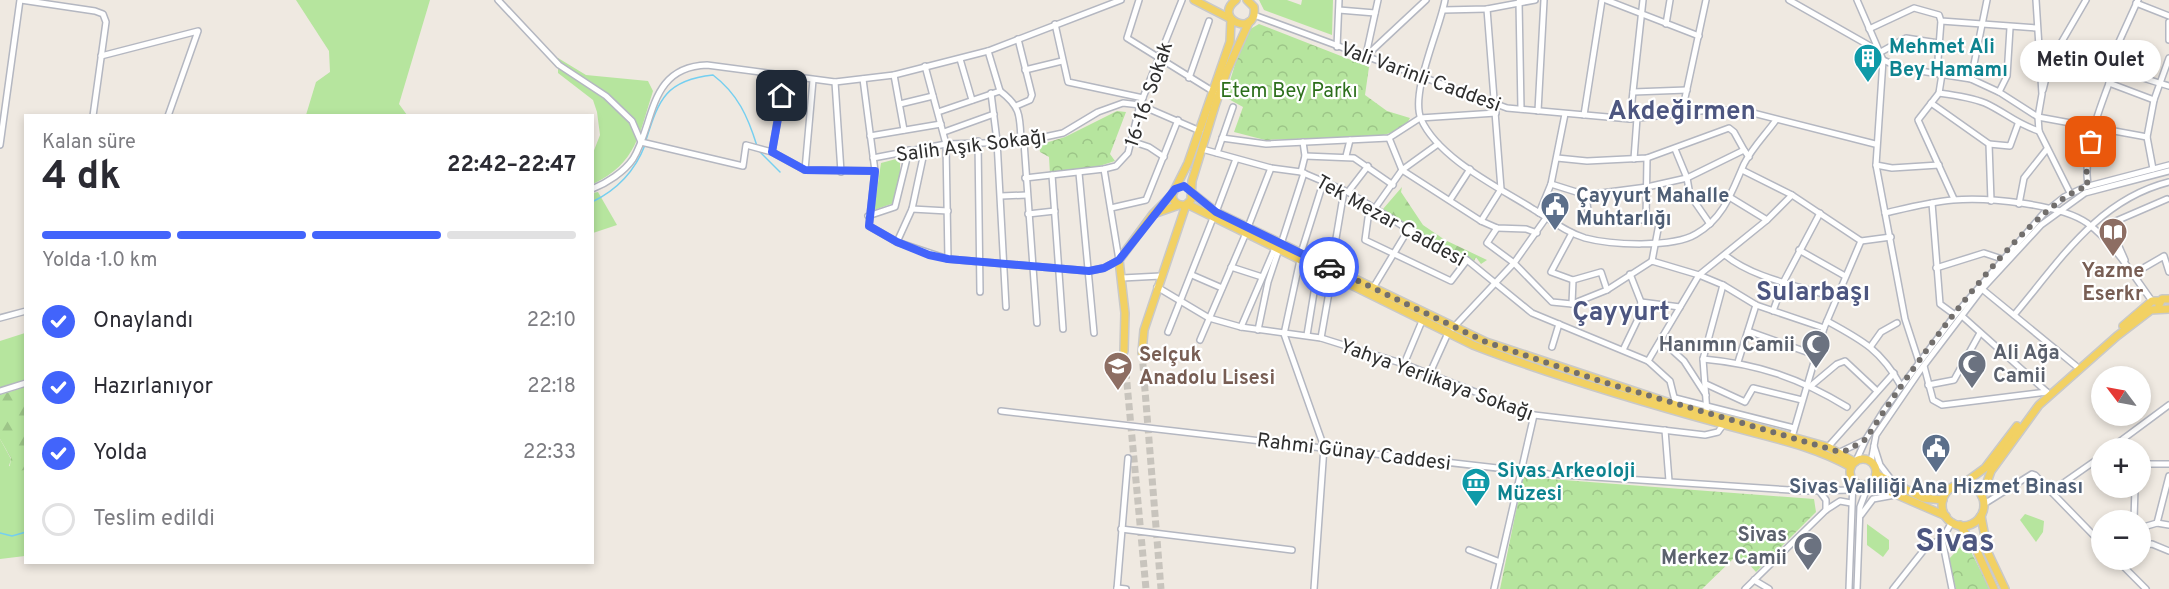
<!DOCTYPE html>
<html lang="tr">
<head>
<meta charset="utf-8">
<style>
  body { margin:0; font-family:Overpass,sans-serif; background:#f2f2f3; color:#2b2b33; height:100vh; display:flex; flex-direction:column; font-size:22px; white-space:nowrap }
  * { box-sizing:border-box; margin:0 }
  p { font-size:20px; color:#7c7c81 }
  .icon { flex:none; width:33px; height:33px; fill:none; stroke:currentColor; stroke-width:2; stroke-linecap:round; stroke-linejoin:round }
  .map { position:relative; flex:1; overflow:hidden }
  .details { position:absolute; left:24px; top:114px; width:570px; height:450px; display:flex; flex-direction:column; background:#fff; border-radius:0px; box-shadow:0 3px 9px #0003 }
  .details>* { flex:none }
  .needle { width:39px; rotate:302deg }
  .controls { position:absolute; left:2091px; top:366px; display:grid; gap:12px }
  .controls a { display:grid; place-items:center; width:60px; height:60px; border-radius:50%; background:#fff; box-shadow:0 3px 9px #0003; font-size:30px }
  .pin { position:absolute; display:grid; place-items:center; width:51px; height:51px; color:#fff; margin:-26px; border-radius:12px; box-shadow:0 3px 9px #0006 }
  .courier { position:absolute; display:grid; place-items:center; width:60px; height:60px; margin:-30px; border:4px solid #4264fb; border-radius:50%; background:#fff; color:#222; box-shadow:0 2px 8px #0007 }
  .bubble { position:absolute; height:42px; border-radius:21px; background:#fff; box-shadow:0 3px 9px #0003; font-size:20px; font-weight:700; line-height:42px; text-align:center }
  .overview em { font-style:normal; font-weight:700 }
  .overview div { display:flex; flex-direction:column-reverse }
  .overview { display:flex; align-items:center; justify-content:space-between; height:102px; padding:0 18px }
  h1 { font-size:39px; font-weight:700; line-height:45px }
  .bar { display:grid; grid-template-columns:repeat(4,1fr); gap:9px 6px; align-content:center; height:72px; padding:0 18px }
  .bar i { height:8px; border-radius:4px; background:#e1e1e2 }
  .bar .active { background:#4264fb }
  .bar p { grid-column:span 4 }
  ol { padding:0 18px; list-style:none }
  li { display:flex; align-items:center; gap:18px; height:66px }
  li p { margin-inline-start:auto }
  li .icon { padding:6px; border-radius:50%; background:#4264fb; color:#fff; stroke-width:4 }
  li:last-child { color:#7c7c81 }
  li i { width:33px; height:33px; border:3px solid #e1e1e2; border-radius:50% }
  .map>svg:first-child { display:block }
  .grass { fill:#b6e59e }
  .forest { fill:url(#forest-firs) }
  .park { fill:url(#park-crowns) }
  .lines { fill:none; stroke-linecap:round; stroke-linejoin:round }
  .stream { stroke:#75cff0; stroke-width:1.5 }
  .major-tunnel { stroke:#c8c4bd; stroke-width:7; stroke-dasharray:7 3.5; stroke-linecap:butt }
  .minor-casing { stroke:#b4b7c1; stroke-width:8 }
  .major-casing { stroke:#c9c9c9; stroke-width:10 }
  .minor { stroke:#fff; stroke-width:5 }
  .major { stroke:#f2d163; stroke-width:7 }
  .done { stroke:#726f6d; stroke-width:6; stroke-dasharray:0 10.8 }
  .route { stroke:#4264fb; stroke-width:8 }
  .labels { text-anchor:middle; stroke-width:4.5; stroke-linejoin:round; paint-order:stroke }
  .culture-label { font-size:20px; font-weight:bold; fill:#0d838f; stroke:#fff; text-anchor:start }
  .street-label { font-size:20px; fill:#2e2e2e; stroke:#fff }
  .park-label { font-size:20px; fill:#2c6e1b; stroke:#fff }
  .service-label { font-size:20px; font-weight:bold; fill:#4e5e75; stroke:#fff; text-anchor:start }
  .education-label { font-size:20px; font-weight:bold; fill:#785e54; stroke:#fff }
  .worship-label { font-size:20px; font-weight:bold; fill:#5b616d; stroke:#fff; text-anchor:end }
  .district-label { font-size:26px; font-weight:bold; fill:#4d5680; stroke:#fff }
  .town-label { font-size:32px; font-weight:bold; fill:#4d5680; stroke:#fff }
</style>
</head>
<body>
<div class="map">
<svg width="2169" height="589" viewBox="0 0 2169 589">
  <defs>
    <pattern id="forest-firs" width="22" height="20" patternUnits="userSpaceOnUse" patternTransform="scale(1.5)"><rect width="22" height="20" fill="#b6e59e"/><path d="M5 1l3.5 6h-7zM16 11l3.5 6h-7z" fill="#9dc588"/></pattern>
    <pattern id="park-crowns" width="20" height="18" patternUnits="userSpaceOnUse" patternTransform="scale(1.5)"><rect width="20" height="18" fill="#b6e59e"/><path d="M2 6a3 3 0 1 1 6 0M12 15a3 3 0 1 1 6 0" fill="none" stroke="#9dc588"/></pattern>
  </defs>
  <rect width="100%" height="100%" fill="#efe9e1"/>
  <g class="grass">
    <path d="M 296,0 L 430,0 L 399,104 L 407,115 L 306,115 L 316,82 L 330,72 L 329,51 Z"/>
    <path d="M 1259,0 L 1287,0 L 1301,5 L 1302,0 L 1333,0 L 1332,35 L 1264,10 Z"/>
    <path d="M 558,58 L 586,75 L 648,81 L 653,91 C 639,134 637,163 593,184 L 593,153 L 600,135 L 597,112 L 593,100 L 558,73 Z"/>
    <path d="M 900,158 L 900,173 L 894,203 L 874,210 L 881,163 Z"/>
    <path d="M 598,192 L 617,225 L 593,233 L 593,193 Z"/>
    <path d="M 25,333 L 25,387 L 0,395 L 0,341 Z"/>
    <path d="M 0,439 L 11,459 L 9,466 L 26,470 L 25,556 L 0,559 Z"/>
    <path d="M 2025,514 L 2044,521 L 2043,532 L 2036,542 L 2020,520 Z"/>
    <path d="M 1867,524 L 1889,540 L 1889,549 L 1883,557 L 1867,545 Z"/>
  </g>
  <g class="forest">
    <path d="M 1402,187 L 1401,192 L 1423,225 L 1445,240 L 1487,260 L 1481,264 L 1476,257 L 1474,261 L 1442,247 L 1383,209 Z"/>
    <path d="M 25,387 L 25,470 L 9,472 L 11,458 L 0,439 L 0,395 Z"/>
  </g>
  <g class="park">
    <path d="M 1259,24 L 1369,67 L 1365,95 L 1387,111 L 1410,118 L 1404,129 L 1380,136 L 1265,140 L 1234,132 L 1243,107 L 1225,97 L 1245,32 Z"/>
    <path d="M 1117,111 L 1126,112 L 1110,154 L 1115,161 L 1084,171 L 1050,174 L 1049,157 L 1040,152 L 1039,145 L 1065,137 Z"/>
    <path d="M 1523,477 L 1814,499 L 1816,512 L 1756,572 L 1746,561 L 1739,566 L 1733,559 L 1702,589 L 1500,589 Z"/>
    <path d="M 1967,544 L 1990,589 L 1956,589 L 1948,560 L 1962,545 Z"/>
  </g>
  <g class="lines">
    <g class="stream">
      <path d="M 646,140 C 659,99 666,80 713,75 C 738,94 748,117 757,146"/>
      <path d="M 759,151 L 780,172"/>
      <path d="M 592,202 C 617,190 635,171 645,145"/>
      <path d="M 0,533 L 12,536 L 26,532"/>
    </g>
    <g class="major-tunnel">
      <path d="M 1124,351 L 1146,589"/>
      <path d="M 1142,353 L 1161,589"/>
    </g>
    <g class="minor-casing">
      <g id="minor">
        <path d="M 21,0 L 95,11 L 103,14 L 106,22 L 93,116"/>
        <path d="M 498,0 L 559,65 L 606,96 L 632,121 L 641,142 L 743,166 L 746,145 L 772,152 L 805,170 L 875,171"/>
        <path d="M 1139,0 L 1127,38 L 1214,92"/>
        <path d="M 1445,0 C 1440,29 1410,92 1421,119 C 1438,158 1498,187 1533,209 C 1550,219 1565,232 1585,238 C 1611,245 1673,248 1696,234 C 1724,218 1732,191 1744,164 C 1752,148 1766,134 1776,120"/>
        <path d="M 1606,0 L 1699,36"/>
        <path d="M 1789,0 L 1877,50"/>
        <path d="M 1857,0 L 1883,60"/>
        <path d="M 2036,0 L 2042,94 L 2038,117 L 2039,131 L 2070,193"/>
        <path d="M 1519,2 L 1521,109"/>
        <path d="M 2136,3 L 2169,16"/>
        <path d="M 1339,10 L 1375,13"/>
        <path d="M 1443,10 L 1487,9 L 1535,0"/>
        <path d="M 1254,15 L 1507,108 L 1630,119 L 1710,110 L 1741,110 L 1875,144"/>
        <path d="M 2169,22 L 2169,40"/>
        <path d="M 1055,24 L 1068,82 L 1143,98"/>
        <path d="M 1666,24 L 1670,0"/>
        <path d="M 1869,29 L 1914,8 L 1939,15 L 1941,21 L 2037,28"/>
        <path d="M 1337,47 L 1339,0"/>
        <path d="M 988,51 L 1000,91"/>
        <path d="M 2056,51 L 2169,86"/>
        <path d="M 1879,53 L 1906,38 L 1938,43"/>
        <path d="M 1366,55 L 1378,0"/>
        <path d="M 101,56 L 198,31 L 168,116"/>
        <path d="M 1365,57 L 1426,0"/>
        <path d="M 960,59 L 972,100"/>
        <path d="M 1883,60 L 1876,165 L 1905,319 L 1919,362"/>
        <path d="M 1883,60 L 1901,68 L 1971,79 L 1999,92 L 2038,117 L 2147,137"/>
        <path d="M 925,66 L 946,144 L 948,259"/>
        <path d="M 2108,66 L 2138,0"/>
        <path d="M 1025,70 L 1062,61"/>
        <path d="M 1937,73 L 1941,21"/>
        <path d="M 1942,74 L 1939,93 L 1918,120 L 1954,199"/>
        <path d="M 894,75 L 904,130"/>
        <path d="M 1189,78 L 1209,21"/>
        <path d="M 863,79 L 875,171 L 869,226 L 897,242 L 948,259 L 1089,271 L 1104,268 L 1119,260 L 1104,169"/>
        <path d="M 1971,79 L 1987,0"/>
        <path d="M 835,82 L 841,172"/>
        <path d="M 2109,83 L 2154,100"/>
        <path d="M 2043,90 L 2050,62 L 2086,0"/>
        <path d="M 1633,92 L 1687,90"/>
        <path d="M 1999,92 L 2007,76 L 2010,28"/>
        <path d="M 991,93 L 997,141 L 1006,307"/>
        <path d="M 1939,93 C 1954,95 1970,97 1985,103 C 2005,112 2016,124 2039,131"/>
        <path d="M 1931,103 L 1989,144 L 1991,201"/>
        <path d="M 900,104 L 933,96"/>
        <path d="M 1016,106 L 1030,100 L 1032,95 L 1018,39"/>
        <path d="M 1538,111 L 1544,0"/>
        <path d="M 938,112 L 1000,91 C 1021,107 1020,116 1021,142"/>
        <path d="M 1682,112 L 1706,0"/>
        <path d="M 1584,115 L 1602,0"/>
        <path d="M 1630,119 L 1643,0"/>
        <path d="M 944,132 L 994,114"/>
        <path d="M 870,136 L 941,124"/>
        <path d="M 1222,138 L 1266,144 L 1389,138 L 1420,118 L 1496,113"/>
        <path d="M 1389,138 L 1402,170 L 1481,221 L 1497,228 L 1526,229 L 1537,233"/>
        <path d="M 978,141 L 980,292"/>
        <path d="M 1131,141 L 1149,147 L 1164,157"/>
        <path d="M 1024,142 L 1037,323"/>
        <path d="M 1438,144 L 1402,170 L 1368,218 L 1365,240 L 1451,281 L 1467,260"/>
        <path d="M 1989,144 L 2010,146 L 2018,124"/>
        <path d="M 0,145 L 20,0"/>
        <path d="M 1202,149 L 1271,168 L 1301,172 L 1348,192 L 1440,249 L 1467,260 L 1532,313 L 1648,361 L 1670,381 L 1676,405"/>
        <path d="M 1675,149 L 1687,178 L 1690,195 L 1710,224"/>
        <path d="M 772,152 L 785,77"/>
        <path d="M 1217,153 L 1233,107"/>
        <path d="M 1305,156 L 1354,158 L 1393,185"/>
        <path d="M 1346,156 L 1350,140"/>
        <path d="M 873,158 L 946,144 L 1021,142 L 1063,133 L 1098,112 L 1123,103 L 1140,105 L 1200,131"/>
        <path d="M 1557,158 L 1587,161 L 1647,158 L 1729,128 L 1734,132 L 1744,150"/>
        <path d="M 1634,159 L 1637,118"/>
        <path d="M 1876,165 L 1892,168 L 1939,165"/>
        <path d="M 2153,169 L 2147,137 L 2154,100 L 2169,58"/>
        <path d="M 805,170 L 813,80"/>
        <path d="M 1742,170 L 1792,195"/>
        <path d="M 1301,172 L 1305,156 L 1303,142"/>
        <path d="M 1079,173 L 1094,333"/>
        <path d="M 1052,175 L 1063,329"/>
        <path d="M 1025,178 L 1104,169 L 1116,166 L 1128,153 L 1140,105 L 1182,0"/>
        <path d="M 1551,184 L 1586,195 L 1647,187 L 1687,178 L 1744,150 L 1749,157"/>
        <path d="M 2088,186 C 2082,146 2102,104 2115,67"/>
        <path d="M 592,189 C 607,183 624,172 633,159 C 655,123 648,67 707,65 L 835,82 L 894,75 L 988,51 L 1121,0"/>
        <path d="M 1348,192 L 1368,166"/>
        <path d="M 1586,195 L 1589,219 L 1646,220 L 1659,224 L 1652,261"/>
        <path d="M 1001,196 L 1027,195"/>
        <path d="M 1731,198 L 1767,220"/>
        <path d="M 1450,200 L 1470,169"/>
        <path d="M 1932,203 L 1940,304 L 1955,315"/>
        <path d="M 2019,204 L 2024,178 L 2047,149"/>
        <path d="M 1111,208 L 1146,200 L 1178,120"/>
        <path d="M 912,209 L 948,211"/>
        <path d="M 1216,212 L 1236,159"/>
        <path d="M 1539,213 L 1551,184 L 1565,114"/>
        <path d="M 1885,213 C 1907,208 1930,202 1953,200 C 1987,197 2060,204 2087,223 C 2114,243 2133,275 2152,301"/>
        <path d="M 1028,214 L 1055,211"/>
        <path d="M 868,216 L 895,207 L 909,150"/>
        <path d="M 1646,220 L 1647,158"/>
        <path d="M 1481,221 L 1501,189 L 1487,9"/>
        <path d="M 1248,227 L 1271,168"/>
        <path d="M 1497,228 L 1487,243 L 1514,263 L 1552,302 L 1572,304 L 1607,290 L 1652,261 L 1699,275 L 1767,220 L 1792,195 L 1861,241 L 1891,237"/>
        <path d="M 1572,233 L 1551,272 L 1573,280 L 1601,272 L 1607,290"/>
        <path d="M 897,242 L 912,209 L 925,148"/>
        <path d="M 1281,244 L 1304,173"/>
        <path d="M 1799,250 L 1845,276"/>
        <path d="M 1301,253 L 1324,180"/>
        <path d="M 1725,255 C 1754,279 1801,286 1836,298"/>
        <path d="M 1300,260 L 1284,334 L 1324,447 L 1314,589"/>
        <path d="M 2125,260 L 2109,224 L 2167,199"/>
        <path d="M 1231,267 L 1262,277"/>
        <path d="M 1331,268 L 1344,191"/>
        <path d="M 1936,268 L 1984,253 L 2002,259"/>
        <path d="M 2133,274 L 2164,256 L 2169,272"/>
        <path d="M 1192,275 L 1222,288"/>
        <path d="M 1122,278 L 1161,276"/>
        <path d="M 1723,285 L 1756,305 L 1824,328"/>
        <path d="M 1157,287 L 1209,318 L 1241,327 L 1321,338 L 1404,364 L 1534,415 L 1705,435 L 1718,432 L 1723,425"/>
        <path d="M 1373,288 L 1408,230"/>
        <path d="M 1982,289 L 2076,366"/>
        <path d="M 1641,302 L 1680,307"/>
        <path d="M 1572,304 L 1573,280"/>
        <path d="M 1773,311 L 1784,281 L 1820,213"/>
        <path d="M 2014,315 C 2059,262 2097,200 2169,182"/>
        <path d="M 1962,316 L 2047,392"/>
        <path d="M 0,318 L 26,311"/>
        <path d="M 1827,321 C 1862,340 1881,350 1901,386"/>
        <path d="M 1241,327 L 1275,248"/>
        <path d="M 1453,328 L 1514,263 L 1546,218"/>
        <path d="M 1258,330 L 1268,282 L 1279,249"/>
        <path d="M 1748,331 L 1815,355"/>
        <path d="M 1168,332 L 1213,218"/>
        <path d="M 1307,335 L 1318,268"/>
        <path d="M 1321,338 L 1332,275"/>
        <path d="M 1200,340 L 1246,233"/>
        <path d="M 1661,340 L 1684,361 L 1706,395"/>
        <path d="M 1871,346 L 1881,332 L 1897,323"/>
        <path d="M 1552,347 L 1559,324"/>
        <path d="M 1623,350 L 1637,321 L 1641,302 L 1630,274"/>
        <path d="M 1703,359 C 1758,364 1800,378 1847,407"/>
        <path d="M 1648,361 L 1699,275 L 1723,285 L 1703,359 L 1707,413"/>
        <path d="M 1738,362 L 1756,305"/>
        <path d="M 1404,364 L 1422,321"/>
        <path d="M 1924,366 L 1933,400 L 1942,405 L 2047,392"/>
        <path d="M 1429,375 L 1448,333"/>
        <path d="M 1706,384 L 1745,402 L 1753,388 L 1802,400"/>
        <path d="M 1812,385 L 1837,364 L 1845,361 L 1877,391"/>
        <path d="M 1928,385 L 1954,380 L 1980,333"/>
        <path d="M 0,391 L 26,383"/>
        <path d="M 1675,398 L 1794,428"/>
        <path d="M 1001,411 L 1549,474 L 1806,491 L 1852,490"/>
        <path d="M 1665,430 L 1669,481"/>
        <path d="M 1792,437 L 1824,328 L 1861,241"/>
        <path d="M 2124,439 L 2130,448"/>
        <path d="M 1874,446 L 1880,465 L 1893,482"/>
        <path d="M 1828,447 L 1894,373"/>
        <path d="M 2111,448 L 2169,405"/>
        <path d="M 1840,452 L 1865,440"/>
        <path d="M 1856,461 L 1866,439 L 1884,410 L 1955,315 L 2044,213 L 2064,197 L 2085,187 L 2169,165"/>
        <path d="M 1871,462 L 1876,435 L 1919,372 L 1982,289 L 2041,225 L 2085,193 L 2169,171"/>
        <path d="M 2140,464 L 2169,464"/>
        <path d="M 2052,491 L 2102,456"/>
        <path d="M 1820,492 L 1826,500 L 1826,510"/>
        <path d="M 1984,504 L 2032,474 L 2035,475 L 2102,544"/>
        <path d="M 1861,515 L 1873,499 L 1895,495"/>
        <path d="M 2134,520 L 2135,488"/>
        <path d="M 2157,523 L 2169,476"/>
        <path d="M 2140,528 L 2157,523 L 2169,525"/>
        <path d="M 1121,529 L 1292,550"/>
        <path d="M 1942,539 L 1952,589"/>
        <path d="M 2140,545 L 2152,544 L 2169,551"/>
        <path d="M 1469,550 L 1500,562"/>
        <path d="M 2117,560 L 2146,589"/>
        <path d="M 1754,580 L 1769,589"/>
        <path d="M 1117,588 L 1126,589"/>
        <path d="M 1117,589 L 1128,458"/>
        <path d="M 1494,589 L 1534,415"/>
        <path d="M 1745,589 L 1826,510 L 1840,501 L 1851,503"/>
        <path d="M 1849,589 L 1853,480"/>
        <path d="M 1857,589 L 1860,507 L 1869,483"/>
        <path d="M 1893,589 L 1927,546 L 1942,539 L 1952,522"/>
      </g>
    </g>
    <g class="major-casing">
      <g id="major">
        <path d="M 1194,0 L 1231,19"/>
        <path d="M 1236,0 C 1211,19 1258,39 1254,7 L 1247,0"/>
        <path d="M 1192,193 L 1216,212 L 1486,342 L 1676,405 L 1828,447 L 1855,462"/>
        <path d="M 1172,195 C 1173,203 1178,206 1186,205 L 1191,200 L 1192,181 L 1215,106 L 1227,71 L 1249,22"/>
        <path d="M 1187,204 L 1473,345 C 1553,376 1639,401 1722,424 C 1766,437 1810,444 1851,467"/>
        <path d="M 1156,213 L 1179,205"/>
        <path d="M 2159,305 L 2162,299 L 2169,299"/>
        <path d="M 2123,326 L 2152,301 L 2159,301"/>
        <path d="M 1124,351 L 1125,313 L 1119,260 L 1153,214 L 1172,195 L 1188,163 L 1230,42 L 1231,19"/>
        <path d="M 1142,353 L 1144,330 L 1186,205"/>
        <circle cx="1863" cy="472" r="13"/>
        <path d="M 1876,474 L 1923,498 L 1943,500"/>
        <path d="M 1870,483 L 1946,516"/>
        <path d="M 1963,484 L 1985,468 L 2017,426"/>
        <circle cx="1963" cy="505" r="21"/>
        <path d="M 1982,496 L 1991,471 L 2039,405 L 2117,336 L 2151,310 L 2169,309"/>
        <path d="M 1981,516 L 1988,553 L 2005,589"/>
        <path d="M 1960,525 L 1976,549 L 1994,589"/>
      </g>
    </g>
    <use href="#minor" class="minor"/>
    <use href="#major" class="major"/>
  </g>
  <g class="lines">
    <path class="done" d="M 1329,267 L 1486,342 L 1603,382 L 1840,452 L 1848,450 L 1866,439 C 1903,380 2025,204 2088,186 L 2086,176 L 2091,142"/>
    <path class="route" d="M 782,96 L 772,152 L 805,170 L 875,171 L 869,226 L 897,242 L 929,255 L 948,259 L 1089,271 L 1104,268 L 1119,260 L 1175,189 L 1184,186 L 1216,212 L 1329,267"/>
  </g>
  <defs>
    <g id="building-pin" transform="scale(1.5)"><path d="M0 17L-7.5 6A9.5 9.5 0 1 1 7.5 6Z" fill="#0f9aa8" stroke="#fff"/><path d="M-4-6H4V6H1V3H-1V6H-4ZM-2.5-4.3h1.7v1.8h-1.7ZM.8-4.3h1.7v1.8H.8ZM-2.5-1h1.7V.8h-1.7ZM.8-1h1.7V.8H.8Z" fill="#fff"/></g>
    <g id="civic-pin" transform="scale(1.5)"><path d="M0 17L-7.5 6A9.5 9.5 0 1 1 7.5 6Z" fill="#5c6f8a" stroke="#fff"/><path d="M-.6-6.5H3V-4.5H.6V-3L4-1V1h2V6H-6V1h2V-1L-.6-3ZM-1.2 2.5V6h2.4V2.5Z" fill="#fff"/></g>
    <g id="library-pin" transform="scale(1.5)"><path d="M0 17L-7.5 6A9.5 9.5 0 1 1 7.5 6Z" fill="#8d6e63" stroke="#fff"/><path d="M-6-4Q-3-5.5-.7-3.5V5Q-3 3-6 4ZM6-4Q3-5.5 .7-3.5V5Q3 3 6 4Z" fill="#fff"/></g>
    <g id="mosque-pin" transform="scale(1.5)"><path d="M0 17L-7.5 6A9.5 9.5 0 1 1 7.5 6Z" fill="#6b7280" stroke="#fff"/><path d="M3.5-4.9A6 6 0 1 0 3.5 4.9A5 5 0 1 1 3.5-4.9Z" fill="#fff"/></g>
    <g id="school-pin" transform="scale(1.5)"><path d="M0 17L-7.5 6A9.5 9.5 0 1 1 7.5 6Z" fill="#8d6e63" stroke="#fff"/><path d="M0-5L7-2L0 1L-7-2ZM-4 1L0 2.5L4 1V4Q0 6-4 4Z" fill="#fff"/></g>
    <g id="museum-pin" transform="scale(1.5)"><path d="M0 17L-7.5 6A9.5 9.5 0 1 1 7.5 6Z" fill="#0f9aa8" stroke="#fff"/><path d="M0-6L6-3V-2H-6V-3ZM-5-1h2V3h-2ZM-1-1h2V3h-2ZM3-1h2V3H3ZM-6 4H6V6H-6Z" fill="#fff"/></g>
  </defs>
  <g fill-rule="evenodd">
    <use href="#building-pin" x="1868" y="58"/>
    <use href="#civic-pin" x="1555" y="206"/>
    <use href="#library-pin" x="2113" y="232"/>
    <use href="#mosque-pin" x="1816" y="344"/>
    <use href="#mosque-pin" x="1972" y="364"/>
    <use href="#school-pin" x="1118" y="366"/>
    <use href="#civic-pin" x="1936" y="448"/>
    <use href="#museum-pin" x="1476" y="482"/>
    <use href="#mosque-pin" x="1808" y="546"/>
  </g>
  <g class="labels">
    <g class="culture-label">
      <text x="1889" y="53">Mehmet Ali<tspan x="1889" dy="23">Bey Hamamı</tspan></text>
      <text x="1497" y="477">Sivas Arkeoloji<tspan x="1497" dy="23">Müzesi</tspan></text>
    </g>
    <g class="street-label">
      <text transform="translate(1421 76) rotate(20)" y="7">Vali Varinli Caddesi</text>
      <text transform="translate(1148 94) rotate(-71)" y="7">16-16. Sokak</text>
      <text transform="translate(971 145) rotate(-7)" y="7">Salih Aşık Sokağı</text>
      <text transform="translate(1391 220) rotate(29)" y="7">Tek Mezar Caddesi</text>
      <text transform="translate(1437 379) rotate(20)" y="7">Yahya Yerlikaya Sokağı</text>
      <text transform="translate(1354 451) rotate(7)" y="7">Rahmi Günay Caddesi</text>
    </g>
    <g class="park-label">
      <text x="1289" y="97">Etem Bey Parkı</text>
    </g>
    <g class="service-label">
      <text x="1576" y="202">Çayyurt Mahalle<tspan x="1576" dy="23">Muhtarlığı</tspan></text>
      <text x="1936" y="493" text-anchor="middle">Sivas Valiliği Ana Hizmet Binası</text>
    </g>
    <g class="education-label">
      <text x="2113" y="277">Yazme<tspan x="2113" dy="23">Eserkr</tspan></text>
      <text x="1139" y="361" text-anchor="start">Selçuk<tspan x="1139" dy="23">Anadolu Lisesi</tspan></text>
    </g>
    <g class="worship-label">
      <text x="1795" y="351">Hanımın Camii</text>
      <text x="1993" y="359" text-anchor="start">Ali Ağa<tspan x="1993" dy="23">Camii</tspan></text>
      <text x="1787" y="541">Sivas<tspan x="1787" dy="23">Merkez Camii</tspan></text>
    </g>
    <g class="district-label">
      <text x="1682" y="119">Akdeğirmen</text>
      <text x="1813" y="300">Sularbaşı</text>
      <text x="1621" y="320">Çayyurt</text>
    </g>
    <g class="town-label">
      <text x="1955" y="551">Sivas</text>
    </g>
  </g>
</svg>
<div class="controls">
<a><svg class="needle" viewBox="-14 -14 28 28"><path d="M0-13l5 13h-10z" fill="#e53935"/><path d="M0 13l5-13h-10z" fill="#7c7c81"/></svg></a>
<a>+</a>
<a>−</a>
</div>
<div class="pin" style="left:2091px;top:142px;background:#ea580c"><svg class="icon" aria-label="bag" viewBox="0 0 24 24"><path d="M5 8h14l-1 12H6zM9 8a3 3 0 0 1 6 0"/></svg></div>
<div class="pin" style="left:782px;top:96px;background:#1f2937"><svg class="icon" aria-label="home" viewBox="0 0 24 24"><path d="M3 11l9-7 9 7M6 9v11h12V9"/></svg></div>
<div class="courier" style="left:1329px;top:267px"><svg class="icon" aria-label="car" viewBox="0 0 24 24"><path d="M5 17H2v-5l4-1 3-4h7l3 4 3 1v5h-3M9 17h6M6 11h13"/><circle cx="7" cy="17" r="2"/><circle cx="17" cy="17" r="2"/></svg></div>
<div class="bubble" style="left:2020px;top:40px;width:141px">Metin Oulet</div>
<section class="details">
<div class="overview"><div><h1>4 dk</h1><p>Kalan süre</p></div><em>22:42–22:47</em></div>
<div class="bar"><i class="active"></i><i class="active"></i><i class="active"></i><i></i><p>Yolda · 1.0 km</p></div>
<ol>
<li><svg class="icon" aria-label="check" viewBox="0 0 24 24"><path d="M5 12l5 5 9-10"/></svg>Onaylandı<p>22:10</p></li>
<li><svg class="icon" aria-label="check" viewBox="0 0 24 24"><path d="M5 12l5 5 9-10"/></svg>Hazırlanıyor<p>22:18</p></li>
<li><svg class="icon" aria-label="check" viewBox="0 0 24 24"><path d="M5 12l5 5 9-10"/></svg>Yolda<p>22:33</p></li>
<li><i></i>Teslim edildi</li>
</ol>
</section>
</div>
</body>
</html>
